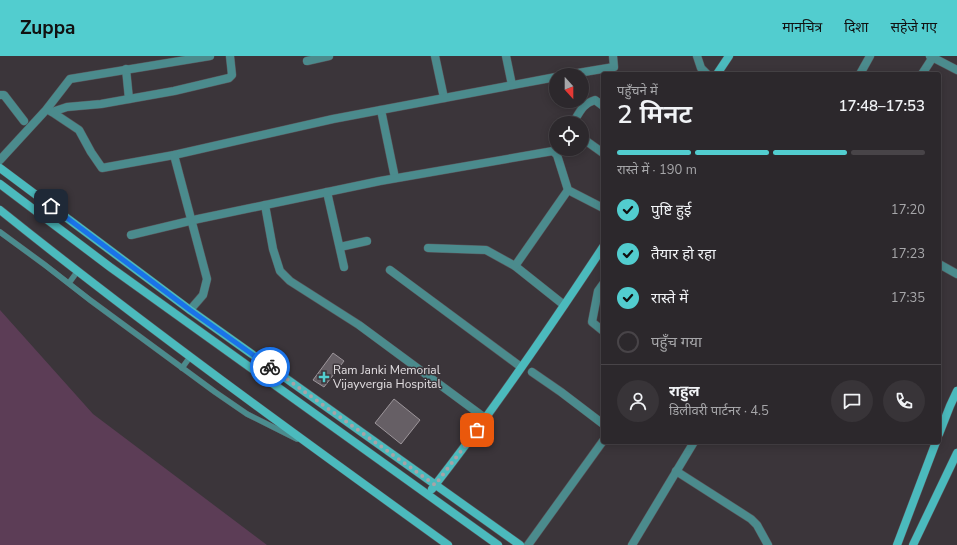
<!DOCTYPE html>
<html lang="hi">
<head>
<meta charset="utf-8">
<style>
  body { margin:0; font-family:"Nunito Sans","Noto Sans Devanagari",sans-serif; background:#383438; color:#f1f3f6; height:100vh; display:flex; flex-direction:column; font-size:15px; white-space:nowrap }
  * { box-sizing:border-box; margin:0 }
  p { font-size:13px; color:#a6a6a9 }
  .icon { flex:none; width:22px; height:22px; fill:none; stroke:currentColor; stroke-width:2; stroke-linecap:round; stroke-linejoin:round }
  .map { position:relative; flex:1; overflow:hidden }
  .drawer { position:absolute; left:601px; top:16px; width:340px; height:372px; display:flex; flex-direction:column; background:#2c282c; border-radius:4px; box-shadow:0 2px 10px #0003,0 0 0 1px #484448 }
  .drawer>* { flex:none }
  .needle { width:26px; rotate:159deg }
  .fabs { position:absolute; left:549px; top:12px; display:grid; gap:8px }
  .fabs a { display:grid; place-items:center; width:40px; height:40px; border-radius:50%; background:#2c282c; box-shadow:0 2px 10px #0003,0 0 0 1px #484448; font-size:20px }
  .pin { position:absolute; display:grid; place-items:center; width:34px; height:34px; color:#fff; margin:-17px; border-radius:8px; box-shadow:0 2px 6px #0006 }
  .courier { position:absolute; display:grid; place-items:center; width:40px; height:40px; margin:-20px; border:3px solid #1a73e8; border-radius:50%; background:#fff; color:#222; box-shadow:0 1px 5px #0007 }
  .headline em { font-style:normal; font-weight:600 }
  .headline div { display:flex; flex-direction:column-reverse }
  .headline { display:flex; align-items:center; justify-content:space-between; height:68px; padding:0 16px }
  h1 { font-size:26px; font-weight:600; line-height:30px }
  .bar { display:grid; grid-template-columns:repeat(4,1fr); gap:6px 4px; align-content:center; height:48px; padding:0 16px }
  .bar i { height:5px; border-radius:3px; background:#484448 }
  .bar .selected { background:#52cdcf }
  .bar p { grid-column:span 4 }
  .line { display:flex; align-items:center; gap:10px; padding:0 16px; border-top:1px solid #484448 }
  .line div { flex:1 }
  .round { display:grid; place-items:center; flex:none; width:42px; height:42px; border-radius:21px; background:#383438 }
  ol { padding:0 16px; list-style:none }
  li { display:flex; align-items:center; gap:12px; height:44px }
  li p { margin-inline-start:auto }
  li .icon { padding:4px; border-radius:50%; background:#52cdcf; color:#111; stroke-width:4 }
  li:last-child { color:#a6a6a9 }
  li i { width:22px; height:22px; border:2px solid #484448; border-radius:50% }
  header { display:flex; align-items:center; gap:24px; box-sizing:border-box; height:56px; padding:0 20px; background:#52cdcf; color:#111 }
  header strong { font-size:19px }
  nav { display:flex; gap:22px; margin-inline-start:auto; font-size:14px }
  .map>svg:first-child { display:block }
  .green { fill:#5c3d56 }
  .building { fill:#665f65; stroke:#9d969b }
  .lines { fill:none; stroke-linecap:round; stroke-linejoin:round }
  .lane-casing { stroke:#595358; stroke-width:6 }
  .street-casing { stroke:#595358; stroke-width:9 }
  .secondary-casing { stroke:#595358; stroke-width:9 }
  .lane { stroke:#4b8b8d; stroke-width:5.5 }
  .street { stroke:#4b8b8d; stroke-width:8 }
  .secondary { stroke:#4bbabd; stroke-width:8 }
  .done { stroke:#a8a3a7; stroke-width:4; stroke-dasharray:0 7.2 }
  .route { stroke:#1a73e8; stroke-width:5 }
  .poi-dot { fill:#52cdcf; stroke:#3b353a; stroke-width:1.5 }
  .labels { text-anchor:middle; stroke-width:3; stroke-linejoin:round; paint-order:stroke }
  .poi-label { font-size:12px; fill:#e2dee1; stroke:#3b353a; text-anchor:start }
</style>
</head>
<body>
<header>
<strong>Zuppa</strong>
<nav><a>मानचित्र</a><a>दिशा</a><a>सहेजे गए</a></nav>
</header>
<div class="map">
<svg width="957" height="489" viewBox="0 0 957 489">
  <rect width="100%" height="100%" fill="#3b353a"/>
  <path class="green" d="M 0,254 L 93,358 L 267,489 L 0,489 Z"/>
  <g class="building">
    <path d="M 333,297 L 344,305 L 324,331 L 313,324 Z"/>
    <path d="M 394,343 L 420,364 L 401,388 L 375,367 Z"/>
  </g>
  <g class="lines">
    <g class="lane-casing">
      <g id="lane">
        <path d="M 0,176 L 45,209 L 90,244 L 215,336 L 247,358 L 297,383"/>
        <path d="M 69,227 L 77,216"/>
        <path d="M 182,312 L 190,301"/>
      </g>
    </g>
    <g class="street-casing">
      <g id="street">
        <path d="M 435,0 L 444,42"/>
        <path d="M 506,0 L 512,29"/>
        <path d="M 697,0 L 701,12 L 707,18"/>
        <path d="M 930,0 L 957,14"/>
        <path d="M 307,5 L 329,0"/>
        <path d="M 126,13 L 129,43"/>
        <path d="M 860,18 L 870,0"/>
        <path d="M 922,18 L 933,1"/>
        <path d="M 566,19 L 614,11 L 613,0"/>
        <path d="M 0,39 L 4,39 L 24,65"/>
        <path d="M 381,54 L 395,122"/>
        <path d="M 50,55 L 52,56 L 67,51 L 101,48 L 174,35 L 229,22 L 232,19 L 230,0"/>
        <path d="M 52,56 L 79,74 L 91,96 L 102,112 L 174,99 L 333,63 L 556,21"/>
        <path d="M 573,67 C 580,56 582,48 595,44 L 603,50"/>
        <path d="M 582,82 L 603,97"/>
        <path d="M 174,99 L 207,223 L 203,239 L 190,254"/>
        <path d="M 0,104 L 46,54 L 70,23 L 210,0"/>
        <path d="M 327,136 L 344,211"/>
        <path d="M 265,149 L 273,193 L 280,215 L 290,225 L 359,269 L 485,362"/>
        <path d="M 131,179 L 198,163 L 380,125 L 553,95 L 557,99 L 568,134 L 603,152"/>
        <path d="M 340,191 L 367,185"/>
        <path d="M 428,192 L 486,194 L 515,210 L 564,249"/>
        <path d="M 939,208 L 957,218"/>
        <path d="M 515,210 L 568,134"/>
        <path d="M 390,214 L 521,311"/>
        <path d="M 603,228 L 598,235 L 592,266 L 603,275"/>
        <path d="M 532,316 L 561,336 L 603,368"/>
        <path d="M 676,415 L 751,463 L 757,469 L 768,489"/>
        <path d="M 528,489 L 603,385"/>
        <path d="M 632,489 L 694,386"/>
      </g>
    </g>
    <g class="secondary-casing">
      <g id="secondary">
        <path d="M 717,18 L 729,0"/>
        <path d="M 0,112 L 190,254 L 520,489"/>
        <path d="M 0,128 L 110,211 L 498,489"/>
        <path d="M 0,154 C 146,271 297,380 448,489"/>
        <path d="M 939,378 L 950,350 L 957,335"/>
        <path d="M 432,433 C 493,355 549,273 603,191"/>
        <path d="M 897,489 L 936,386"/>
        <path d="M 913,489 L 957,397"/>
      </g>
    </g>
    <use href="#lane" class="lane"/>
    <use href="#street" class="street"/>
    <use href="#secondary" class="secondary"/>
  </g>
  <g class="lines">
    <path class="done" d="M 270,311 L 435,429 L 477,374"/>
    <path class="route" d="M 51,150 L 190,254 L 270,311"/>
  </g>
  <path class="poi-dot" d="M322 315h4v4h4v4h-4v4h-4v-4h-4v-4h4z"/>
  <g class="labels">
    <g class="poi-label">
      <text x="333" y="318">Ram Janki Memorial<tspan x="333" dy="14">Vijayvergia Hospital</tspan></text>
    </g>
  </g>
</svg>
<div class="fabs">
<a><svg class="needle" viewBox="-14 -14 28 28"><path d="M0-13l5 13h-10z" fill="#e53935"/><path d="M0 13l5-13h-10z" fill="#a6a6a9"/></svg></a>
<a><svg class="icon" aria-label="locate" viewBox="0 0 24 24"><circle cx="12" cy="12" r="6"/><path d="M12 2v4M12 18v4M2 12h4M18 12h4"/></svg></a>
</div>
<div class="pin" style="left:477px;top:374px;background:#ea580c"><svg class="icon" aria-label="bag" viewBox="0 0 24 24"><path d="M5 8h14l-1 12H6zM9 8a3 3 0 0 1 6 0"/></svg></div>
<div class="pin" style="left:51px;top:150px;background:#1f2937"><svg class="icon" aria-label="home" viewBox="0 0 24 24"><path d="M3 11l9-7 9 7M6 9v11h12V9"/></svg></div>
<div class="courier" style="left:270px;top:311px"><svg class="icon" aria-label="bike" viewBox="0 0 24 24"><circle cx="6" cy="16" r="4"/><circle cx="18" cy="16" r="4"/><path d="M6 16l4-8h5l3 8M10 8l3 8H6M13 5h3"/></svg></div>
<section class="drawer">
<div class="headline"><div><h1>2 मिनट</h1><p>पहुँचने में</p></div><em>17:48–17:53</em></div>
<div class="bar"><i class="selected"></i><i class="selected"></i><i class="selected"></i><i></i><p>रास्ते में · 190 m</p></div>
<ol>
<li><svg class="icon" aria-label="check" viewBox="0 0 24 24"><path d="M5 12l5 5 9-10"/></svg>पुष्टि हुई<p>17:20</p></li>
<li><svg class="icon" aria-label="check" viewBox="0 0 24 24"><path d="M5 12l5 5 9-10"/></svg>तैयार हो रहा<p>17:23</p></li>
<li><svg class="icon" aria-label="check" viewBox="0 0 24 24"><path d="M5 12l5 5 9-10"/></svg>रास्ते में<p>17:35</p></li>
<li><i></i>पहुँच गया</li>
</ol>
<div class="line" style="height:72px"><a class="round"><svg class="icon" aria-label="person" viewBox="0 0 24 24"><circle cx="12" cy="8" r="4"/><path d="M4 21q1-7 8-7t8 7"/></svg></a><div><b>राहुल</b><p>डिलीवरी पार्टनर · 4.5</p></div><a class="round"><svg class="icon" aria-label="chat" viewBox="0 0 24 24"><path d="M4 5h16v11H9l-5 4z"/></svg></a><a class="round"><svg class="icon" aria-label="phone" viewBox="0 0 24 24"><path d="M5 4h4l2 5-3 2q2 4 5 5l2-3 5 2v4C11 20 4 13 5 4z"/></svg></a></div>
</section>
</div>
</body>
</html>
